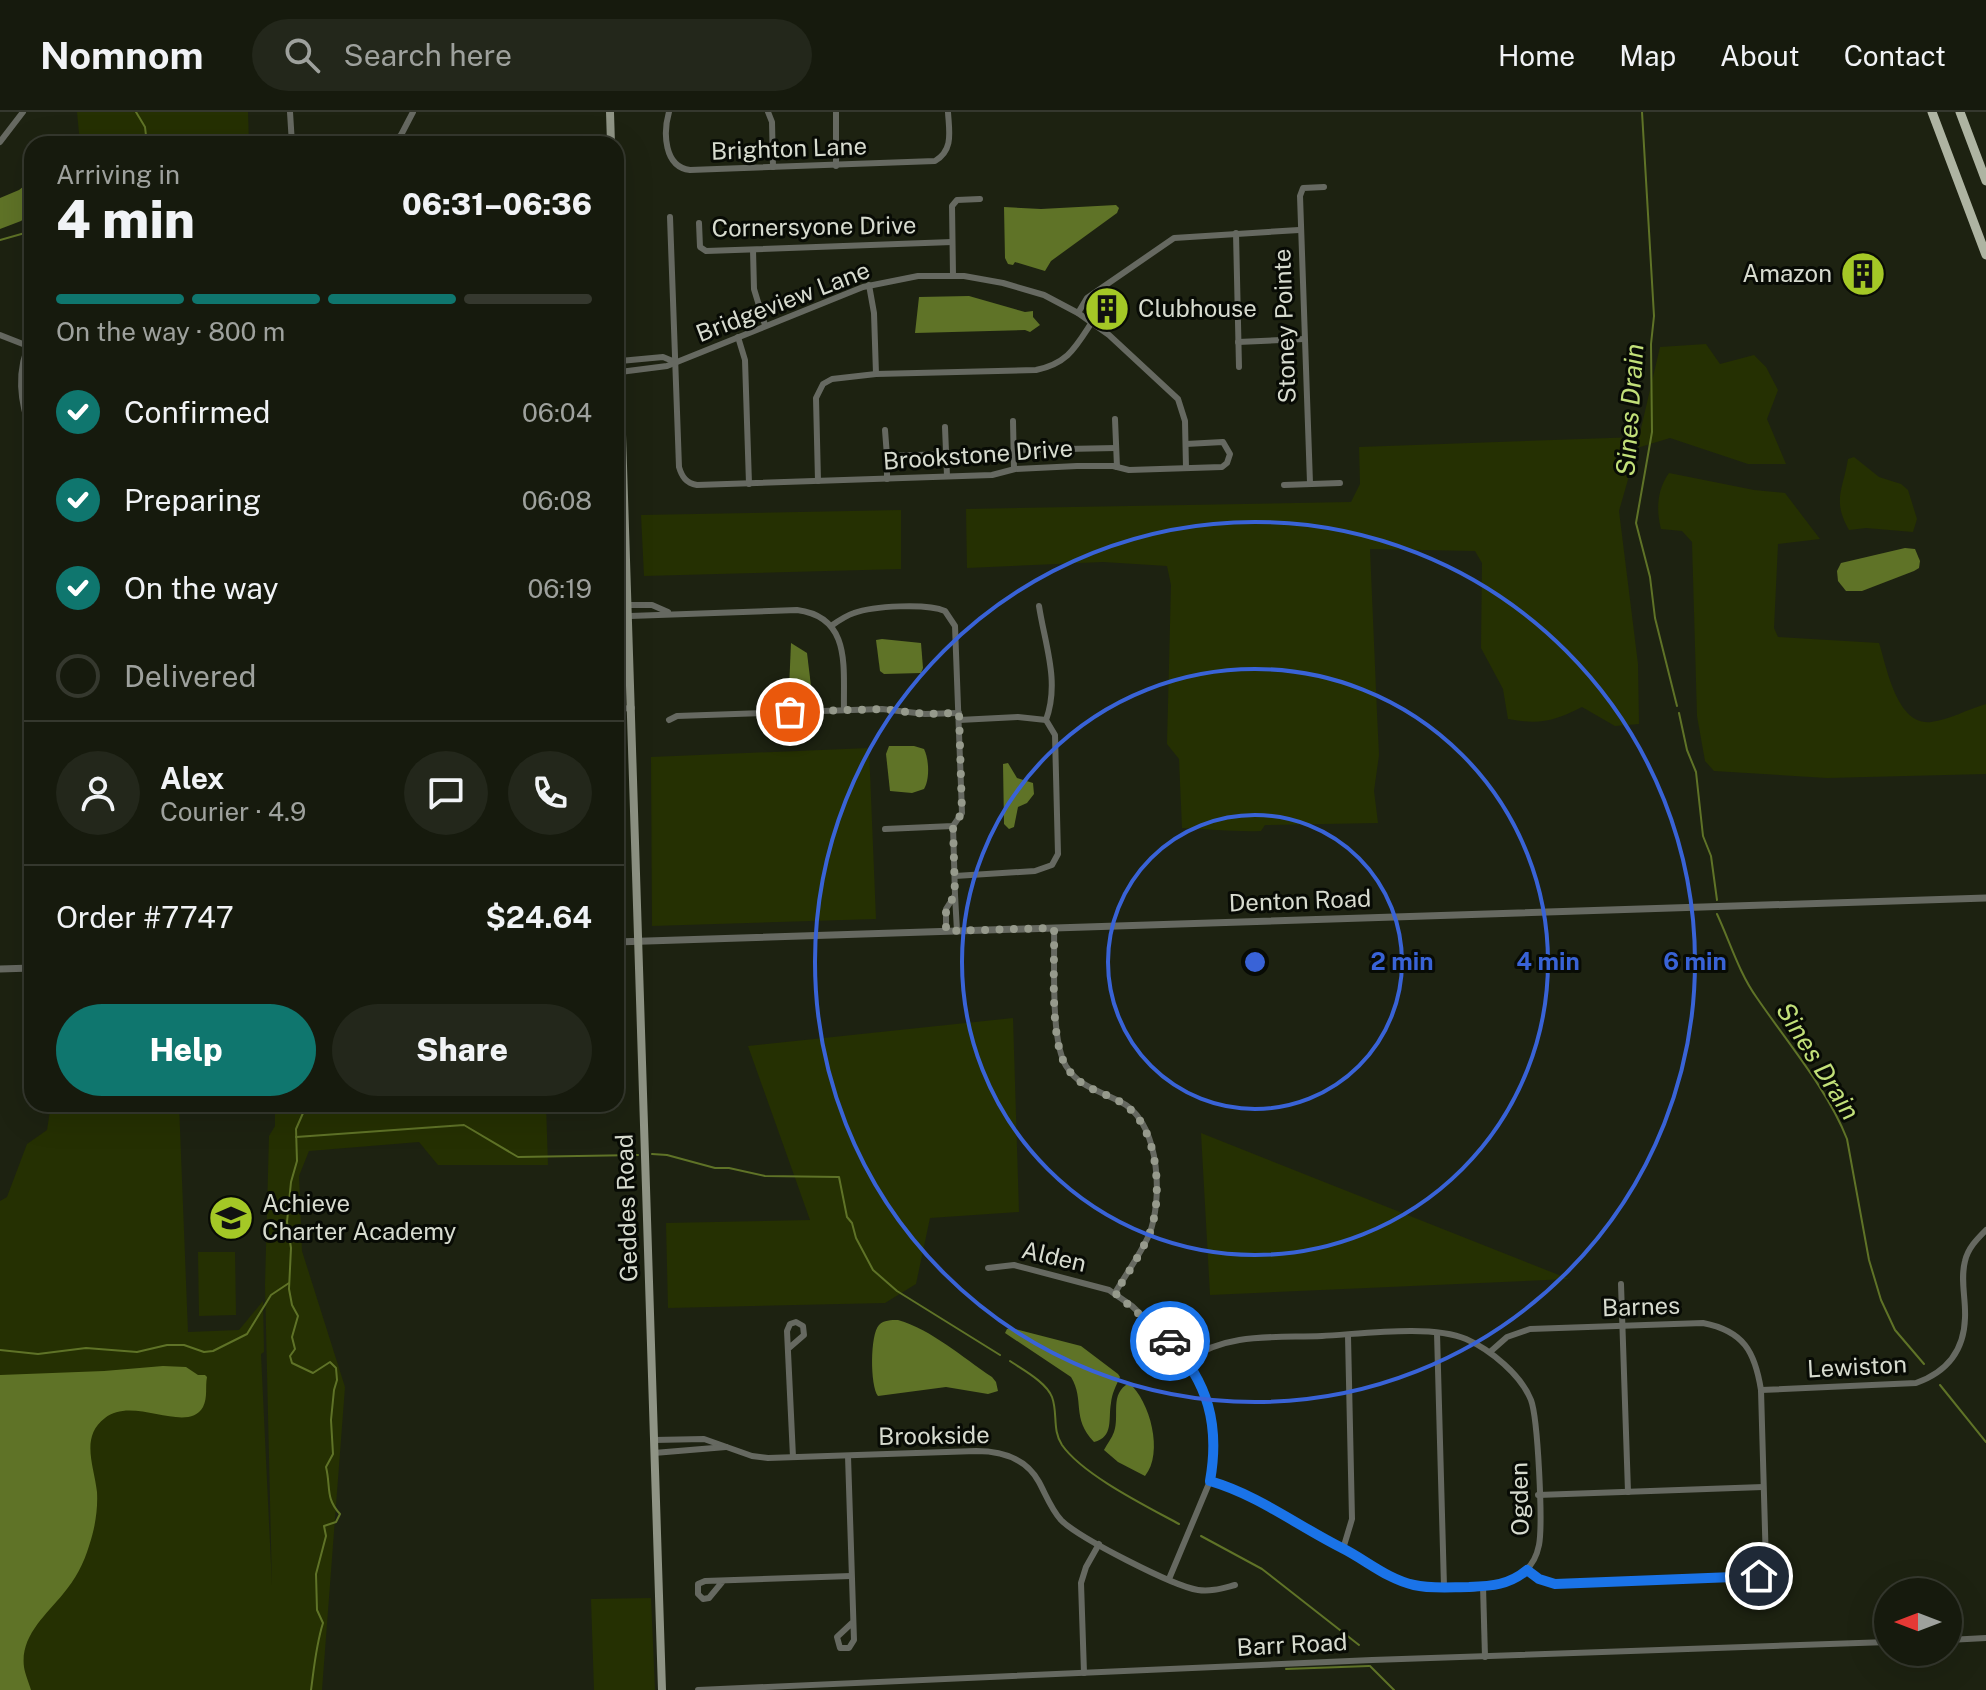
<!DOCTYPE html>
<html lang="en">
<head>
<meta charset="utf-8">
<style>
  body { margin:0; font-family:"Public Sans",sans-serif; background:#23271b; color:#f1f3f6; height:100vh; display:flex; flex-direction:column; font-size:30px; white-space:nowrap }
  * { box-sizing:border-box; margin:0 }
  p { font-size:26px; color:#9ea19d }
  .icon { flex:none; width:44px; height:44px; fill:none; stroke:currentColor; stroke-width:2; stroke-linecap:round; stroke-linejoin:round }
  .map { position:relative; flex:1; overflow:hidden }
  .sheet { position:absolute; left:24px; top:24px; width:600px; height:976px; display:flex; flex-direction:column; background:#161a0d; border-radius:24px; box-shadow:0 8px 32px #0002,0 0 0 2px #35382e }
  .sheet>* { flex:none }
  .needle { width:52px; rotate:270deg }
  .tools { position:absolute; left:1874px; top:1466px; display:grid; gap:16px }
  .tools a { display:grid; place-items:center; width:88px; height:88px; border-radius:50%; background:#161a0d; box-shadow:0 8px 32px #0002,0 0 0 2px #35382e; font-size:40px }
  .pin { position:absolute; display:grid; place-items:center; width:68px; height:68px; color:#fff; margin:-34px; border:4px solid #fff; border-radius:50%; box-shadow:0 2px 8px #0007 }
  .courier { position:absolute; display:grid; place-items:center; width:80px; height:80px; margin:-40px; border:6px solid #1a73e8; border-radius:50%; background:#fff; color:#222; box-shadow:0 2px 10px #0007 }
  .overview em { font-style:normal; font-weight:800 }
  .overview div { display:flex; flex-direction:column-reverse }
  .overview { display:flex; align-items:center; justify-content:space-between; height:136px; padding:0 32px }
  h1 { font-size:52px; font-weight:800; line-height:60px }
  .bar { display:grid; grid-template-columns:repeat(4,1fr); gap:12px 8px; align-content:center; height:96px; padding:0 32px }
  .bar i { height:10px; border-radius:6px; background:#35382e }
  .bar .on { background:#0f766e }
  .bar p { grid-column:span 4 }
  .line { display:flex; align-items:center; gap:20px; padding:0 32px; border-top:2px solid #35382e }
  .line div { flex:1 }
  .round { display:grid; place-items:center; flex:none; width:84px; height:84px; border-radius:42px; background:#23271b }
  ol { padding:0 32px; list-style:none }
  li { display:flex; align-items:center; gap:24px; height:88px }
  li p { margin-inline-start:auto }
  li .icon { padding:8px; border-radius:50%; background:#0f766e; color:#fff; stroke-width:4 }
  li:last-child { color:#9ea19d }
  li i { width:44px; height:44px; border:4px solid #35382e; border-radius:50% }
  .cta { display:flex; gap:16px; margin-top:auto; padding:16px 32px }
  .cta a { flex:1; height:92px; border-radius:48px; background:#0f766e; color:#fff; font-size:32px; font-weight:800; line-height:92px; text-align:center }
  .cta a+a { background:#23271b; color:#f1f3f6 }
  header { display:flex; align-items:center; gap:48px; box-sizing:border-box; height:112px; padding:0 40px; background:#161a0d; border-bottom:2px solid #35382e }
  header strong { font-size:38px }
  nav { display:flex; gap:44px; margin-inline-start:auto; font-size:28px }
  .search { width:560px; height:72px; background:#23271b; display:flex; align-items:center; gap:20px; box-sizing:border-box; padding:0 28px; border-radius:44px; color:#9ea19d; font-size:30px }
  .map>svg:first-child { display:block }
  .green { fill:#253002 }
  .water { fill:#5f7327 }
  .lines { fill:none; stroke-linecap:round; stroke-linejoin:round }
  .stream { stroke:#5f7327; stroke-width:2 }
  .minor { stroke:#666961; stroke-width:6 }
  .tertiary { stroke:#666961; stroke-width:7 }
  .secondary { stroke:#8f9485; stroke-width:8 }
  .primary { stroke:#aeb4a2; stroke-width:9 }
  .done { stroke:#969a8c; stroke-width:8; stroke-dasharray:0 14.4 }
  .route { stroke:#1a73e8; stroke-width:10 }
  .ring { fill:none; stroke:#3963d7; stroke-width:4 }
  .labels { text-anchor:middle; stroke-width:6; stroke-linejoin:round; paint-order:stroke }
  .street-label { font-size:24px; fill:#d7dbcf; stroke:#080b05 }
  .poi-label { font-size:24px; fill:#d7dbcf; stroke:#080b05; text-anchor:start }
  .water-label { font-size:26px; font-style:italic; fill:#c2e079; stroke:#080b05 }
  .centre { fill:#3963d7; stroke:#080b05; stroke-width:4 }
  .ring-label { font-size:24px; text-anchor:middle; font-weight:bold; fill:#3963d7; stroke:#080b05; stroke-width:6; stroke-linejoin:round; paint-order:stroke }
</style>
</head>
<body>
<header>
<strong>Nomnom</strong>
<div class="search"><svg class="icon" aria-label="search" viewBox="0 0 24 24"><circle cx="10" cy="10" r="6"/><path d="M15 15l6 6"/></svg>Search here</div>
<nav><a>Home</a><a>Map</a><a>About</a><a>Contact</a></nav>
</header>
<div class="map">
<svg width="1986" height="1578" viewBox="0 0 1986 1578">
  <rect width="100%" height="100%" fill="#1d2211"/>
  <g class="green">
    <path d="M 77,0 L 248,0 L 249,32 L 80,32 Z"/>
    <path d="M 1706,232 L 1720,252 L 1754,243 L 1766,255 L 1778,278 L 1767,307 L 1786,352 L 1748,352 L 1670,326 L 1637,336 L 1619,399 L 1638,552 L 1639,612 L 1615,614 L 1582,595 C 1554,609 1540,613 1508,607 L 1503,577 L 1481,536 L 1482,451 L 1475,439 L 1370,437 L 1377,601 L 1379,643 L 1374,679 L 1378,711 L 1265,713 L 1261,719 C 1234,720 1209,717 1182,716 L 1179,647 L 1167,632 L 1171,473 L 1167,454 L 1103,450 L 967,456 L 966,397 L 1351,390 L 1360,372 L 1359,335 L 1639,325 L 1660,235 Z"/>
    <path d="M 1854,345 L 1879,365 L 1901,372 L 1908,378 L 1917,407 L 1913,420 L 1866,416 L 1849,418 C 1832,388 1843,378 1848,347 Z"/>
    <path d="M 1669,361 L 1754,378 L 1785,381 L 1820,427 L 1778,432 L 1774,516 L 1778,525 L 1879,531 C 1887,556 1897,614 1931,610 C 1949,608 1968,597 1986,592 L 1986,662 L 1827,666 L 1714,659 L 1705,649 L 1697,604 L 1692,430 L 1682,419 L 1661,417 C 1656,397 1657,378 1669,361 Z"/>
    <path d="M 901,398 L 901,457 L 644,464 L 641,403 Z"/>
    <path d="M 869,636 L 876,807 L 652,814 L 651,645 Z"/>
    <path d="M 1013,906 L 1019,1100 L 930,1106 L 916,1172 L 885,1191 L 668,1196 L 666,1111 L 810,1108 L 748,934 Z"/>
    <path d="M 51,992 L 179,992 L 188,1220 L 239,1218 L 263,1189 L 264,1240 L 261,1242 L 272,1474 L 265,1173 L 269,1024 L 275,1014 L 275,992 L 546,992 L 548,1053 L 438,1053 L 419,1030 L 309,1039 L 299,1064 L 302,1139 L 345,1275 L 322,1578 L 0,1578 L 0,1089 L 7,1085 L 27,1032 L 47,1018 Z"/>
    <path d="M 1201,1021 L 1569,1167 L 1210,1183 Z"/>
    <path d="M 235,1140 L 236,1203 L 199,1204 L 198,1140 Z"/>
    <path d="M 651,1486 L 655,1578 L 594,1578 L 591,1487 Z"/>
  </g>
  <g class="water">
    <path d="M 32,68 L 31,101 L 21,109 L 0,117 L 0,86 L 19,78 Z"/>
    <path d="M 1116,93 L 1119,96 L 1117,101 L 1051,149 L 1045,159 L 1015,150 L 1013,153 L 1008,152 L 1005,146 L 1004,95 L 1041,97 Z"/>
    <path d="M 969,184 L 1025,200 L 1033,199 L 1033,205 L 1040,213 L 1030,220 L 1025,218 L 915,221 L 919,185 Z"/>
    <path d="M 1905,436 L 1915,437 L 1920,449 L 1919,456 L 1914,459 L 1862,479 L 1846,479 L 1838,469 L 1837,459 L 1841,451 Z"/>
    <path d="M 882,527 L 921,531 L 923,556 L 921,561 L 884,562 L 880,559 L 876,528 Z"/>
    <path d="M 791,531 L 807,541 L 811,574 L 806,587 L 792,583 L 789,577 Z"/>
    <path d="M 889,634 L 914,634 L 924,637 C 929,647 930,667 924,677 L 912,681 L 890,679 L 886,642 Z"/>
    <path d="M 1008,651 L 1017,666 L 1033,671 L 1034,682 L 1027,691 L 1018,695 L 1014,715 L 1009,717 L 1004,712 L 1003,652 Z"/>
    <path d="M 898,1208 C 932,1218 962,1245 992,1265 L 996,1270 L 998,1279 L 988,1282 L 946,1275 L 878,1284 C 870,1274 870,1222 879,1213 C 884,1208 891,1208 898,1208 Z"/>
    <path d="M 1011,1216 L 1081,1234 L 1118,1262 L 1120,1265 C 1116,1274 1112,1281 1111,1291 C 1108,1307 1114,1325 1094,1330 C 1071,1306 1085,1288 1071,1265 L 1005,1221 L 1007,1217 Z"/>
    <path d="M 163,1254 L 186,1255 L 198,1263 L 205,1263 L 207,1265 C 205,1275 208,1285 203,1295 C 187,1323 133,1283 105,1306 C 80,1325 94,1353 97,1380 C 98,1398 95,1416 89,1434 C 84,1451 75,1468 63,1482 C 46,1503 20,1524 24,1555 C 25,1562 29,1571 31,1578 L 0,1578 L 0,1263 L 104,1259 Z"/>
    <path d="M 1129,1271 C 1150,1289 1164,1341 1145,1364 L 1118,1350 L 1104,1338 C 1107,1332 1112,1326 1114,1320 C 1120,1303 1109,1282 1129,1271 Z"/>
  </g>
  <g class="lines">
    <g class="stream">
      <path d="M 136,0 L 145,15 L 147,32"/>
      <path d="M 1642,0 L 1654,204 L 1651,232 L 1652,320 L 1636,411 L 1650,465 L 1655,506 L 1677,594"/>
      <path d="M 0,128 L 32,119"/>
      <path d="M 1679,601 L 1687,638 L 1696,660 L 1703,724 L 1711,744 L 1717,788"/>
      <path d="M 1717,802 C 1730,830 1739,861 1757,886 C 1787,930 1828,978 1847,1027 L 1869,1148 L 1881,1188 L 1895,1218 L 1924,1252"/>
      <path d="M 307,992 L 296,1017 L 297,1049 L 291,1070 L 287,1110 L 291,1136 L 289,1177 L 292,1193 L 298,1204 L 292,1225 L 295,1237 L 290,1244 L 292,1251 L 313,1261 L 330,1250 L 336,1256 L 337,1268 L 334,1278 L 331,1308 L 333,1342 L 326,1355 C 331,1375 325,1386 340,1402 L 336,1410 L 324,1414 L 326,1424 L 316,1462 L 317,1498 L 323,1511 C 316,1533 314,1556 311,1578"/>
      <path d="M 296,1025 L 464,1013 L 518,1045 L 638,1043"/>
      <path d="M 652,1042 L 667,1043 L 715,1056 L 729,1056 L 765,1064 L 839,1065 L 847,1105 L 852,1111 L 856,1126 L 873,1158 L 897,1179 L 1000,1243"/>
      <path d="M 0,1238 L 38,1242 L 86,1236 L 137,1240 L 167,1233 L 184,1233 L 204,1240 L 213,1239 L 247,1222 L 271,1183 L 289,1171"/>
      <path d="M 1010,1249 C 1023,1258 1046,1270 1052,1285 C 1058,1301 1052,1318 1062,1333 C 1083,1363 1146,1394 1179,1412"/>
      <path d="M 1940,1273 L 1986,1330"/>
      <path d="M 1201,1424 L 1262,1457 L 1359,1533"/>
      <path d="M 1370,1554 L 1394,1578"/>
      <path d="M 1286,1557 L 1369,1554"/>
    </g>
    <g class="minor">
      <path d="M 290,0 L 292,32"/>
      <path d="M 669,0 C 663,21 664,55 690,58 L 935,49 C 954,38 949,19 948,0"/>
      <path d="M 768,0 L 772,10 L 773,55"/>
      <path d="M 836,0 L 836,54"/>
      <path d="M 0,30 L 23,0"/>
      <path d="M 391,32 L 401,23 L 413,0"/>
      <path d="M 670,105 L 679,355 C 682,365 686,371 697,373 L 992,363 L 1015,357 L 1077,354 L 1113,354 L 1129,358 L 1222,355 L 1227,351 L 1230,342 L 1223,330 L 1186,332"/>
      <path d="M 699,111 L 700,135 L 706,139 L 952,130"/>
      <path d="M 1236,121 L 1239,255"/>
      <path d="M 753,138 L 754,177 L 765,213"/>
      <path d="M 953,163 L 952,94 L 957,88 L 980,87"/>
      <path d="M 869,173 L 874,201 L 876,262"/>
      <path d="M 1078,201 L 1087,186 L 1174,126 L 1299,118"/>
      <path d="M 0,223 L 28,234"/>
      <path d="M 32,225 C 15,259 20,290 32,324"/>
      <path d="M 738,225 L 745,248 L 749,372"/>
      <path d="M 1238,230 L 1304,227"/>
      <path d="M 620,249 L 663,245 L 675,250"/>
      <path d="M 620,260 L 667,254 L 863,175 L 918,164 L 964,164 L 1003,171 L 1044,183 L 1078,201 L 1109,223 L 1178,287 L 1185,309 L 1186,356"/>
      <path d="M 1115,307 L 1117,355"/>
      <path d="M 1013,309 L 1014,357"/>
      <path d="M 945,315 L 947,364"/>
      <path d="M 885,318 L 887,344"/>
      <path d="M 1014,338 L 1116,336"/>
      <path d="M 887,367 L 887,344 L 946,342"/>
      <path d="M 818,369 L 816,286 L 823,272 L 832,267 L 876,262 L 1036,258 C 1068,251 1075,236 1092,210"/>
      <path d="M 1310,371 L 1300,84 L 1303,76 L 1324,75"/>
      <path d="M 1284,373 L 1340,371"/>
      <path d="M 629,493 L 652,493 L 668,500"/>
      <path d="M 630,504 L 797,498 C 852,505 843,556 844,598"/>
      <path d="M 831,514 C 838,509 845,504 854,501 C 873,494 927,491 945,499 L 955,514 L 962,701 L 953,714 L 885,717"/>
      <path d="M 32,541 L 32,552"/>
      <path d="M 616,597 L 632,596"/>
      <path d="M 669,608 L 677,604 L 882,597 L 925,602 L 959,601"/>
      <path d="M 959,608 L 1018,605 L 1046,608"/>
      <path d="M 953,714 L 955,783"/>
      <path d="M 955,764 L 1035,759 L 1052,753 L 1058,742 L 1055,623 L 1046,608 C 1060,570 1045,533 1039,494"/>
      <path d="M 1054,816 C 1055,850 1050,927 1066,954 C 1081,978 1104,979 1126,993 C 1160,1016 1163,1088 1149,1123 C 1140,1143 1126,1162 1115,1181"/>
      <path d="M 946,819 L 946,797 L 955,783 L 957,819"/>
      <path d="M 988,1156 L 1014,1153 L 1109,1178 L 1132,1194 L 1188,1248 L 1209,1295 L 1214,1344 L 1210,1369 L 1169,1467"/>
      <path d="M 1621,1172 L 1628,1380"/>
      <path d="M 1437,1221 L 1444,1475"/>
      <path d="M 789,1236 L 804,1223 L 803,1214 L 796,1210 L 790,1212 L 787,1219 L 793,1345"/>
      <path d="M 1490,1240 L 1507,1225 L 1530,1217 L 1703,1211 C 1744,1219 1755,1240 1761,1278 L 1766,1453 L 1759,1464 L 1555,1472 L 1539,1467 L 1527,1458"/>
      <path d="M 1188,1248 C 1227,1220 1276,1226 1322,1224 C 1361,1222 1432,1212 1466,1227 C 1491,1238 1521,1263 1531,1288 C 1538,1307 1543,1412 1539,1433 C 1537,1443 1532,1453 1525,1459 C 1504,1480 1447,1479 1420,1474 C 1391,1470 1369,1451 1344,1438 C 1334,1432 1323,1427 1312,1421 C 1278,1402 1248,1380 1210,1369"/>
      <path d="M 1761,1278 L 1916,1271 C 1947,1260 1964,1239 1965,1206 C 1966,1186 1960,1168 1965,1149 C 1968,1136 1977,1127 1986,1118"/>
      <path d="M 654,1328 L 704,1327 L 752,1344 L 768,1346 L 976,1339 C 1002,1339 1026,1346 1039,1370 C 1046,1383 1051,1397 1061,1408 C 1079,1426 1173,1474 1198,1478 C 1211,1480 1223,1476 1235,1473"/>
      <path d="M 654,1341 L 726,1335"/>
      <path d="M 848,1344 L 854,1528 L 849,1536 L 840,1536 L 837,1525 L 853,1510"/>
      <path d="M 1538,1383 L 1763,1375"/>
      <path d="M 1343,1437 L 1352,1407 L 1348,1224"/>
      <path d="M 723,1469 L 709,1486 L 703,1487 L 698,1482 L 698,1472 L 705,1469 L 851,1464"/>
      <path d="M 1483,1474 L 1485,1545"/>
      <path d="M 1948,1528 L 1986,1526"/>
      <path d="M 1084,1561 L 1081,1471 L 1086,1455 L 1099,1432"/>
      <path d="M 698,1578 L 1372,1548 L 1888,1530"/>
    </g>
    <g class="tertiary">
      <path d="M 616,830 L 1986,786"/>
      <path d="M 0,857 L 32,856"/>
    </g>
    <g class="secondary">
      <path d="M 610,0 L 611,32"/>
      <path d="M 616,134 L 662,1578"/>
    </g>
    <g class="primary">
      <path d="M 1932,0 L 1986,143"/>
      <path d="M 1960,0 L 1986,69"/>
    </g>
  </g>
  <g class="lines">
    <path class="done" d="M 790,600 L 882,597 L 925,602 L 959,601 L 962,701 L 953,714 L 955,783 L 946,797 L 946,819 L 1054,816 C 1055,850 1049,926 1066,954 C 1083,982 1109,978 1130,997 C 1159,1022 1163,1089 1149,1123 C 1140,1143 1127,1163 1115,1181 L 1170,1229"/>
    <path class="route" d="M 1170,1229 C 1208,1270 1220,1313 1210,1369 C 1258,1383 1298,1414 1342,1436 C 1366,1448 1387,1467 1414,1473 C 1431,1477 1451,1475 1469,1475 C 1492,1474 1509,1473 1527,1458 L 1539,1467 L 1555,1472 L 1759,1464"/>
  </g>
  <g class="ring">
    <circle cx="1255" cy="850" r="147"/>
    <circle cx="1255" cy="850" r="293"/>
    <circle cx="1255" cy="850" r="440"/>
  </g>
  <defs>
    <g id="building-disc" transform="scale(2.3)"><circle r="9.5" fill="#a4c826" stroke="#080b05"/><path d="M-4-6H4V6H1V3H-1V6H-4ZM-2.5-4.3h1.7v1.8h-1.7ZM.8-4.3h1.7v1.8H.8ZM-2.5-1h1.7V.8h-1.7ZM.8-1h1.7V.8H.8Z" fill="#111"/></g>
    <g id="school-disc" transform="scale(2.3)"><circle r="9.5" fill="#a4c826" stroke="#080b05"/><path d="M0-5L7-2L0 1L-7-2ZM-4 1L0 2.5L4 1V4Q0 6-4 4Z" fill="#111"/></g>
  </defs>
  <g fill-rule="evenodd">
    <use href="#building-disc" x="1863" y="162"/>
    <use href="#building-disc" x="1107" y="197"/>
    <use href="#school-disc" x="231" y="1106"/>
  </g>
  <g class="labels">
    <g class="street-label">
      <text transform="translate(789 37) rotate(-2)" y="8">Brighton Lane</text>
      <text transform="translate(814 115) rotate(-1)" y="8">Cornersyone Drive</text>
      <text transform="translate(783 190) rotate(-21)" y="8">Bridgeview Lane</text>
      <text transform="translate(1285 214) rotate(-92)" y="8">Stoney Pointe</text>
      <text transform="translate(978 343) rotate(-4)" y="8">Brookstone Drive</text>
      <text transform="translate(1300 789) rotate(-2)" y="8">Denton Road</text>
      <text transform="translate(627 1096) rotate(-92)" y="8">Geddes Road</text>
      <text transform="translate(1054 1145) rotate(13)" y="8">Alden</text>
      <text transform="translate(1641 1195) rotate(-2)" y="8">Barnes</text>
      <text transform="translate(1857 1255) rotate(-3)" y="8">Lewiston</text>
      <text transform="translate(934 1324) rotate(-1)" y="8">Brookside</text>
      <text transform="translate(1520 1387) rotate(-91)" y="8">Ogden</text>
      <text transform="translate(1292 1533) rotate(-3)" y="8">Barr Road</text>
    </g>
    <g class="poi-label">
      <text x="1832" y="170" text-anchor="end">Amazon</text>
      <text x="1138" y="205">Clubhouse</text>
      <text x="262" y="1100">Achieve<tspan x="262" dy="28">Charter Academy</tspan></text>
    </g>
    <g class="water-label">
      <text transform="translate(1630 298) rotate(-86)" y="9">Sines Drain</text>
      <text transform="translate(1818 949) rotate(58)" y="9">Sines Drain</text>
    </g>
  </g>
  <circle cx="1255" cy="850" r="12" class="centre"/>
  <g class="ring-label">
    <text x="1402" y="858">2 min</text>
    <text x="1548" y="858">4 min</text>
    <text x="1695" y="858">6 min</text>
  </g>
</svg>
<div class="tools">
<a><svg class="needle" viewBox="-14 -14 28 28"><path d="M0-13l5 13h-10z" fill="#e53935"/><path d="M0 13l5-13h-10z" fill="#9ea19d"/></svg></a>
</div>
<div class="pin" style="left:790px;top:600px;background:#ea580c"><svg class="icon" aria-label="bag" viewBox="0 0 24 24"><path d="M5 8h14l-1 12H6zM9 8a3 3 0 0 1 6 0"/></svg></div>
<div class="pin" style="left:1759px;top:1464px;background:#1f2937"><svg class="icon" aria-label="home" viewBox="0 0 24 24"><path d="M3 11l9-7 9 7M6 9v11h12V9"/></svg></div>
<div class="courier" style="left:1170px;top:1229px"><svg class="icon" aria-label="car" viewBox="0 0 24 24"><path d="M5 17H2v-5l4-1 3-4h7l3 4 3 1v5h-3M9 17h6M6 11h13"/><circle cx="7" cy="17" r="2"/><circle cx="17" cy="17" r="2"/></svg></div>
<section class="sheet">
<div class="overview"><div><h1>4 min</h1><p>Arriving in</p></div><em>06:31–06:36</em></div>
<div class="bar"><i class="on"></i><i class="on"></i><i class="on"></i><i></i><p>On the way · 800 m</p></div>
<ol>
<li><svg class="icon" aria-label="check" viewBox="0 0 24 24"><path d="M5 12l5 5 9-10"/></svg>Confirmed<p>06:04</p></li>
<li><svg class="icon" aria-label="check" viewBox="0 0 24 24"><path d="M5 12l5 5 9-10"/></svg>Preparing<p>06:08</p></li>
<li><svg class="icon" aria-label="check" viewBox="0 0 24 24"><path d="M5 12l5 5 9-10"/></svg>On the way<p>06:19</p></li>
<li><i></i>Delivered</li>
</ol>
<div class="line" style="height:144px"><a class="round"><svg class="icon" aria-label="person" viewBox="0 0 24 24"><circle cx="12" cy="8" r="4"/><path d="M4 21q1-7 8-7t8 7"/></svg></a><div><b>Alex</b><p>Courier · 4.9</p></div><a class="round"><svg class="icon" aria-label="chat" viewBox="0 0 24 24"><path d="M4 5h16v11H9l-5 4z"/></svg></a><a class="round"><svg class="icon" aria-label="phone" viewBox="0 0 24 24"><path d="M5 4h4l2 5-3 2q2 4 5 5l2-3 5 2v4C11 20 4 13 5 4z"/></svg></a></div>
<div class="line" style="height:104px"><div>Order #7747</div><b>$24.64</b></div>
<div class="cta"><a>Help</a><a>Share</a></div>
</section>
</div>
</body>
</html>
